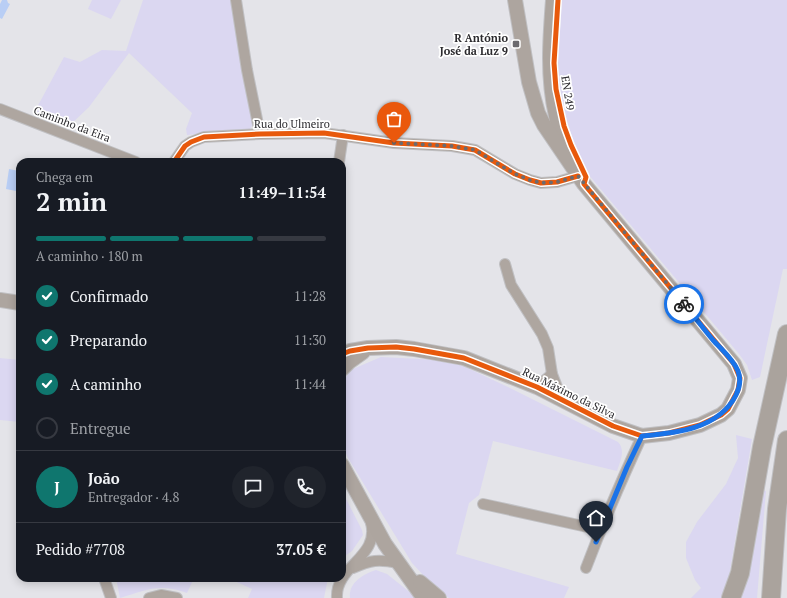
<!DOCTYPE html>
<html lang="pt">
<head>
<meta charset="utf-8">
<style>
  body { margin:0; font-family:"PT Serif",serif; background:#20242c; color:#f1f3f6; height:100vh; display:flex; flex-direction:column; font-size:15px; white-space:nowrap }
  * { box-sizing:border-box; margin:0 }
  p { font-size:13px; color:#9ea1a6 }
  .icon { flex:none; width:22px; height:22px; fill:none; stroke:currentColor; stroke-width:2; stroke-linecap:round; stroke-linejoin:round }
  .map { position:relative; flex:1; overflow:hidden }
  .panel { position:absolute; left:16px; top:158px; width:330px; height:424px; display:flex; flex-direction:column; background:#171b24; border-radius:12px; box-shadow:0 2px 10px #0003 }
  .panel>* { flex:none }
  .pin { position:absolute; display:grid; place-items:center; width:34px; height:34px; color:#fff; margin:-41px -17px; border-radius:50% 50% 50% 0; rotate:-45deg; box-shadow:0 0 4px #0007 }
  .pin .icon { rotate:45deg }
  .courier { position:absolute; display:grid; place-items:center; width:40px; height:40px; margin:-20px; border:3px solid #1a73e8; border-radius:50%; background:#fff; color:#222; box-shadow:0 1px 5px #0007 }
  .head em { font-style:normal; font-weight:700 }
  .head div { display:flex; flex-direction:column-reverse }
  .head { display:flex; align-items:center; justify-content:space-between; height:68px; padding:0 20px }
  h1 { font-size:26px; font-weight:700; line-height:30px }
  .bar { display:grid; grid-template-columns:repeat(4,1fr); gap:6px 4px; align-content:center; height:48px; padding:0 20px }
  .bar i { height:5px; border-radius:3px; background:#363941 }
  .bar .current { background:#0f766e }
  .bar p { grid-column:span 4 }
  .line { display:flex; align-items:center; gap:10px; padding:0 20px; border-top:1px solid #363941 }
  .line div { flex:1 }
  .round { display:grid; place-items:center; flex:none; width:42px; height:42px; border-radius:21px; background:#20242c }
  ol { padding:0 20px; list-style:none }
  li { display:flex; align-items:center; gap:12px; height:44px }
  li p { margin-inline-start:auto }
  li .icon { padding:4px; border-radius:50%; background:#0f766e; color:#fff; stroke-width:4 }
  li:last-child { color:#9ea1a6 }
  li i { width:22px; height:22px; border:2px solid #363941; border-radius:50% }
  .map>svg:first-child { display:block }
  .green { fill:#dbd7f1 }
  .water { fill:#b9cef5 }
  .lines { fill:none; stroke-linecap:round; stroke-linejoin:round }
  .street-casing { stroke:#c0c0c3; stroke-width:12 }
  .secondary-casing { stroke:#c0c0c3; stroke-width:16 }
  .highway-casing { stroke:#c0c0c3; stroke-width:20 }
  .street { stroke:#aea6a0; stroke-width:10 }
  .secondary { stroke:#ada59f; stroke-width:14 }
  .highway { stroke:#aaa39d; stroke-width:18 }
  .cycleway-casing { stroke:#fff; stroke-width:8 }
  .cycleway { stroke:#e8590c; stroke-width:5 }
  .done { stroke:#6c6b6f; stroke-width:4; stroke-dasharray:0 7.2 }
  .route { stroke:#1a73e8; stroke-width:5 }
  .poi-dot { fill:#6c6b6f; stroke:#fff; stroke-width:1.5 }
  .labels { text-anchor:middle; stroke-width:3.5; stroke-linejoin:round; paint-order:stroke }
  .poi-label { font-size:11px; font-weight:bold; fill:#2b2a2e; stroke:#fff; text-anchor:end }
  .street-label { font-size:11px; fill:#2b2a2e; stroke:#fff }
</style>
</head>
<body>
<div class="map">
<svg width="787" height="598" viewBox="0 0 787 598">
  <rect width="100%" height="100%" fill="#e4e4e9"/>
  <g class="green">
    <path d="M 92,0 L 121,0 L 111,19 L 88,9 Z"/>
    <path d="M 143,0 L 232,0 L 253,124 L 250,129 L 187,135 L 186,129 L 192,113 L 129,53 L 89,107 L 69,126 L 34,113 L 64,57 L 80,62 L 102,50 L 126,51 Z"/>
    <path d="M 562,0 L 787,0 L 787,269 L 783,269 L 760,377 L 752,380 L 747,365 L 739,354 L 588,174 L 572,137 L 562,104 L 559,81 L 558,59 Z"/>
    <path d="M 381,357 L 441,360 L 457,363 L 512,389 L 618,442 C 626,450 620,462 617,471 L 493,441 L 479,495 L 469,503 L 456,554 L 569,587 L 564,598 L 449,598 L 436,589 L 412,563 L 348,458 L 342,444 L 342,381 L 353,369 Z"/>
    <path d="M 0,358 L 20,360 L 20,422 L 0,420 Z"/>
    <path d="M 736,435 L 752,439 L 727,589 L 723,598 L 691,598 L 701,588 L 695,580 L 686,558 L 686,542 L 697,522 L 726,484 L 738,458 Z"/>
    <path d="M 760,490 L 766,491 L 757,598 L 740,598 Z"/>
    <path d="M 342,491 L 362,530 L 363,535 L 352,551 L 342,558 Z"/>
    <path d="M 376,570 L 387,574 L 417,598 L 350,598 C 348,583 363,574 376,570 Z"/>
    <path d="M 116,578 L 194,578 L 187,593 C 159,583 147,590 120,598 Z"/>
    <path d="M 228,578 L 328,578 L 324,598 L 248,598 L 252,589 Z"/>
  </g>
  <g class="water">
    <path d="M 2,0 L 7,0 L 8,3 L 10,4 L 2,19 L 0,18 L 0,4 Z"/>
    <path d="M 9,169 L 19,171 L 16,191 L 6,189 Z"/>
  </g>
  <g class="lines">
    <g class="street-casing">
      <g id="street">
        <path d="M 236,0 L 247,70 L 260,134"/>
        <path d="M 0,109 L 136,162"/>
        <path d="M 174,162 L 185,146 L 191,142 L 204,137 L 260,134 L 324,133 L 394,143 L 452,146 L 475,150 L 515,174 L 530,180 L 541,183 L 557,182 L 578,176"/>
        <path d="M 339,162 L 343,135"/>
        <path d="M 505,264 L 511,285 L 542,334 L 548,348 L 552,374 L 562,400"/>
        <path d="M 537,387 L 552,374"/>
        <path d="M 483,504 L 601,530"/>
        <path d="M 353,568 C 371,560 378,559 398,563"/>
        <path d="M 586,568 C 603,523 622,479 642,436"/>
        <path d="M 104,578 L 111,598"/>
        <path d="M 149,598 L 161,595 L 177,598"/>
        <path d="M 337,598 C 335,566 380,557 371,523"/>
      </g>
    </g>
    <g class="secondary-casing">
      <g id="secondary">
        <path d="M 553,0 C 550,39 547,77 556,116 C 558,128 564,139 566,151"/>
        <path d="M 0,300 L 20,303"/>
        <path d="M 342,354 L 350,351 L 368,348 L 396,347 L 414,349 L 464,358 L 537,387 L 613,426 L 642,436 L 669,433 L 700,425 L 721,415 L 728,409 L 738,390 L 740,378 L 734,364 L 584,184 L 544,125 L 538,113 L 529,82 L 515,0"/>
        <path d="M 342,369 L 349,362 L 363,352"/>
        <path d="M 342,465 L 385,544 L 420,593 L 425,598"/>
        <path d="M 420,582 L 439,598"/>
      </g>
    </g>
    <g class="highway-casing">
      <g id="highway">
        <path d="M 731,598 L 740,573 L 762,447 L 787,334"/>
        <path d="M 771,598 L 777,509 L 787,440"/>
      </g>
    </g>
    <use href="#street" class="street"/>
    <use href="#secondary" class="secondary"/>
    <use href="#highway" class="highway"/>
    <g class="cycleway-casing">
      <g id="cycleway">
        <path d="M 174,162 L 185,146 L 191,142 L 204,137 L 260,134 L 324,133 L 394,143 L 452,146 L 475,150 L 515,174 L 530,180 L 541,183 L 557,182 L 578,176"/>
        <path d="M 342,354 L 350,351 L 368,348 L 396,347 L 414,349 L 464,358 L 537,387 L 613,426 L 642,436 L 669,433 L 700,425 L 721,415 L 728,409 L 738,390 L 740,378 L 734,364 L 584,184 L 586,177 L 571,145 L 564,126 L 556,89 L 554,63 L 558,0"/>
      </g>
    </g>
    <use href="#cycleway" class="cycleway"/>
  </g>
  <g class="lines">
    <path class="done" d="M 394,143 L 452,146 L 475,150 L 515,174 L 530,180 L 541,183 L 557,182 L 578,176 L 684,304"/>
    <path class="route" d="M 596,542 L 627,467 L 642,436 C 676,433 719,429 736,395 C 740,387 741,379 738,371 C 733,359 721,349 713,340 C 703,328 694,316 684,304"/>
  </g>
  <rect class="poi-dot" x="512" y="40" width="8" height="8" rx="2"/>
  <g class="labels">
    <g class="poi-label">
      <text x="508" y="42">R António<tspan x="508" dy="13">José da Luz 9</tspan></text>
    </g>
    <g class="street-label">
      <text transform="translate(568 93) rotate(81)" y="4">EN 249</text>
      <text transform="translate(72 124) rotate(21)" y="4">Caminho da Eira</text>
      <text x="292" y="128">Rua do Ulmeiro</text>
      <text transform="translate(569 393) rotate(26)" y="4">Rua Máximo da Silva</text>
    </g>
  </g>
</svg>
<div class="pin" style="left:394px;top:143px;background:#ea580c"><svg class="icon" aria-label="bag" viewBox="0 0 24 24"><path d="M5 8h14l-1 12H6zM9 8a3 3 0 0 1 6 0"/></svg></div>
<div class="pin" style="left:596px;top:542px;background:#1f2937"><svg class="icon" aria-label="home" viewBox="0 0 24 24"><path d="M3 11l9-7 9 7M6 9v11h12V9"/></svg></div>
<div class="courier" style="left:684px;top:304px"><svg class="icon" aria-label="bike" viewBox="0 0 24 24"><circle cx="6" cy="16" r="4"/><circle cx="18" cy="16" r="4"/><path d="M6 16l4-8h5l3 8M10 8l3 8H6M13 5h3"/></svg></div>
<section class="panel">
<div class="head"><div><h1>2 min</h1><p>Chega em</p></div><em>11:49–11:54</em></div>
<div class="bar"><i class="current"></i><i class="current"></i><i class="current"></i><i></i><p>A caminho · 180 m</p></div>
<ol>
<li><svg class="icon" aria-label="check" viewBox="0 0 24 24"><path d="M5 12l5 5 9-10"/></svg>Confirmado<p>11:28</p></li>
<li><svg class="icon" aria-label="check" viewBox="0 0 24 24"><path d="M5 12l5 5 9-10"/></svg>Preparando<p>11:30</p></li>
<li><svg class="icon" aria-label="check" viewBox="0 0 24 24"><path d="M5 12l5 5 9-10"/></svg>A caminho<p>11:44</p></li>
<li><i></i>Entregue</li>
</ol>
<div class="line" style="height:72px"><b class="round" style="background:#0f766e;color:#fff">J</b><div><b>João</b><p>Entregador · 4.8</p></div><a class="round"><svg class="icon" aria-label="chat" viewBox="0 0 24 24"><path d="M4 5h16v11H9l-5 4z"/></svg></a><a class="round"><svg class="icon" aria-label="phone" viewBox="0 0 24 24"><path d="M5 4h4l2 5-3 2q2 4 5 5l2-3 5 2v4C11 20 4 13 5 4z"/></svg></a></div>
<div class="line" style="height:52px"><div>Pedido #7708</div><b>37.05 €</b></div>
</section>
</div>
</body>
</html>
